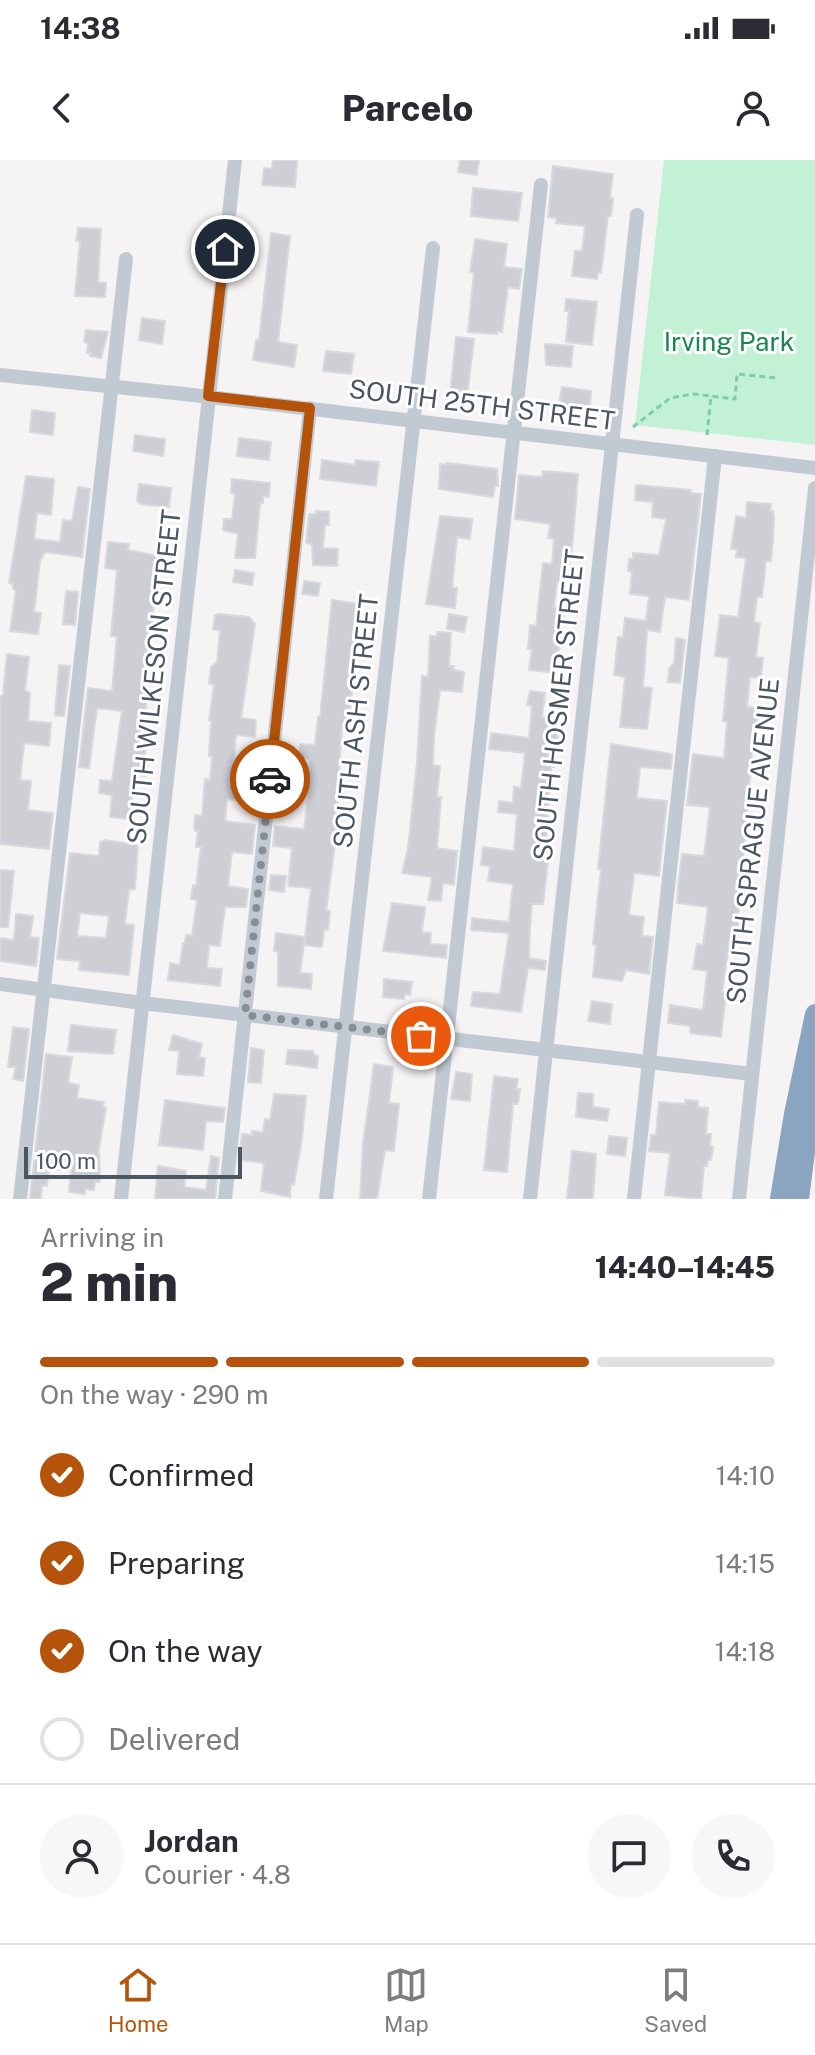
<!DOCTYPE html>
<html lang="en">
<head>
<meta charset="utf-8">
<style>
  body { margin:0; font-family:"Public Sans",sans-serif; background:#f7f7f7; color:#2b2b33; height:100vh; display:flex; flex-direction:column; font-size:30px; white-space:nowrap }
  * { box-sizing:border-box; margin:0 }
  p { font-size:26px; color:#7c7c81 }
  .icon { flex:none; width:44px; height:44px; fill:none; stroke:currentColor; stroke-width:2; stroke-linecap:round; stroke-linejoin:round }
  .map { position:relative; height:1039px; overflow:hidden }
  .side { display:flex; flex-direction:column; background:#fff; flex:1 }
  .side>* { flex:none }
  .scale { position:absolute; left:24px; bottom:20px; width:218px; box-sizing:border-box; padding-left:8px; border:4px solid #4a5661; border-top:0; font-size:22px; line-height:28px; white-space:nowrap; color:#4a5661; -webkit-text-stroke:6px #fff; paint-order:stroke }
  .pin { position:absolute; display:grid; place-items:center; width:68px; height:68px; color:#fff; margin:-34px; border:4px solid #fff; border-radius:50%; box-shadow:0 2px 8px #0007 }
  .courier { position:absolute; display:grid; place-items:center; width:80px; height:80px; margin:-40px; border:6px solid #b45309; border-radius:50%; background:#fff; color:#222; box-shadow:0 2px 10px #0007 }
  .summary em { font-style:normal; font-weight:800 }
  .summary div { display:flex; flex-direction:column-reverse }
  .summary { display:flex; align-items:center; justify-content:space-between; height:136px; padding:0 40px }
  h1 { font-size:52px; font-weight:800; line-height:60px }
  .bar { display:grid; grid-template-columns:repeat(4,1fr); gap:12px 8px; align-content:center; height:96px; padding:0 40px }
  .bar i { height:10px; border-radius:6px; background:#e1e1e2 }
  .bar .selected { background:#b45309 }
  .bar p { grid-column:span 4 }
  .line { display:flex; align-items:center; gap:20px; padding:0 40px; border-top:2px solid #e1e1e2 }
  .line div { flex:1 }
  .round { display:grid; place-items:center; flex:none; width:84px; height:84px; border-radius:42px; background:#f7f7f7 }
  ol { padding:0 40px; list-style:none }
  li { display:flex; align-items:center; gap:24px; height:88px }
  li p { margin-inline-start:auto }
  li .icon { padding:8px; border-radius:50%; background:#b45309; color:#fff; stroke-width:4 }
  li:last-child { color:#7c7c81 }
  li i { width:44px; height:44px; border:4px solid #e1e1e2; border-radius:50% }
  .status { display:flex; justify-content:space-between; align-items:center; height:56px; padding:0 40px; background:#fff; direction:ltr }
  .status svg { height:22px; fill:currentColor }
  header { display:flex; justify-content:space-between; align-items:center; height:104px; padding:0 40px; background:#fff; font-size:36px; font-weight:800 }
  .dock { display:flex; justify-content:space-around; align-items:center; height:112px; border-top:2px solid #e1e1e2; background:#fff; font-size:22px; color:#7c7c81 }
  .dock a { display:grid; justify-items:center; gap:4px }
  .dock .selected { color:#b45309 }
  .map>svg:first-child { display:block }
  .green { fill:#c3f1d5 }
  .building { fill:#cdcfd5; stroke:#d7d9de; stroke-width:2; fill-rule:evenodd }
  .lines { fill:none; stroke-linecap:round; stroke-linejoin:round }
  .path { stroke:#7ad0a6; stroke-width:3; stroke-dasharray:6 4; stroke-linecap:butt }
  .minor { stroke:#c1cad2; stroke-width:14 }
  .highway { stroke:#8ba5c1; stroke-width:20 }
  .done { stroke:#868d94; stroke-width:8; stroke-dasharray:0 14.4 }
  .route { stroke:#b45309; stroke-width:10 }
  .labels { text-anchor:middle; stroke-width:6; stroke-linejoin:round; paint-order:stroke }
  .park-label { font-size:26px; fill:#17864f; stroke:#fff }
  .street-label { font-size:26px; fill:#4a5661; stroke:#fff }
</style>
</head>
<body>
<div class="status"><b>14:38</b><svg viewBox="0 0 49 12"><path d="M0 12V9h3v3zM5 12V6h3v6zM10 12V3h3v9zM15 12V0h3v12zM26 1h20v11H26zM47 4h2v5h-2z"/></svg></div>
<header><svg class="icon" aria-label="back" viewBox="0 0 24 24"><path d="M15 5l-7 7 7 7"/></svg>Parcelo<svg class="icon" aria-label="person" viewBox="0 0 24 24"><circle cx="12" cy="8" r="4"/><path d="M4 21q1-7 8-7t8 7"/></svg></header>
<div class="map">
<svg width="815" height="1039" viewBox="0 0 815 1039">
  <rect width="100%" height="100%" fill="#f5f3f3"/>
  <path class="green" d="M 664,0 L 815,0 L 815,285 L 635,265 Z"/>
  <g class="building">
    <path d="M 273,0 L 297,0 L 295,27 L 262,25 L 264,8 L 272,9 Z"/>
    <path d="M 460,0 L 479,0 L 477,15 L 458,12 Z"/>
    <path d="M 553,6 L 613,14 L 610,38 L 613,38 L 611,56 L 608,56 L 601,113 L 598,112 L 597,119 L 572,116 L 575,91 L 582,91 L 585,66 L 556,63 L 557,58 L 548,57 Z"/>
    <path d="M 473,28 L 522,33 L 518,61 L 471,56 Z"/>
    <path d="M 78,68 L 101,69 L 98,122 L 106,123 L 105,137 L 75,136 L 80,81 L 76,81 Z"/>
    <path d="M 271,73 L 290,76 L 278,182 L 297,185 L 294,207 L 253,200 L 256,180 L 259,180 Z"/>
    <path d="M 475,79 L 507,84 L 504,107 L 522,109 L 519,129 L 508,127 L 502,172 L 497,171 L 497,174 L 468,172 L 474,113 L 470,112 Z"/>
    <path d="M 566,139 L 597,142 L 592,185 L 566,182 L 569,151 L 565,151 Z"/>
    <path d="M 142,158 L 165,161 L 162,184 L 139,180 Z"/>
    <path d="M 86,170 L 108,172 L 101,198 L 90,196 L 91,193 L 87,193 L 88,183 L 84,182 Z"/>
    <path d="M 456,177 L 474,179 L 467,237 L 450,235 Z"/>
    <path d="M 545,184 L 573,186 L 571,207 L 546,205 Z"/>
    <path d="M 326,191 L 354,194 L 351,214 L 323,211 Z"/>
    <path d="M 562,227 L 591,231 L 590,246 L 575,246 L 575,249 L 558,250 Z"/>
    <path d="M 32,250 L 55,253 L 53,275 L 30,272 Z"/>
    <path d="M 135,275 L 165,279 L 163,296 L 133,291 Z"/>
    <path d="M 239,278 L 271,282 L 269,300 L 237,296 Z"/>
    <path d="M 322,300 L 355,305 L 356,300 L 379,302 L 376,326 L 320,319 Z"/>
    <path d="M 447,303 L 497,309 L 498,326 L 495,326 L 493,337 L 439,329 L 440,304 L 447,305 Z"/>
    <path d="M 543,311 L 578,314 L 573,379 L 566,424 L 557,422 L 554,447 L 565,448 L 558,496 L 560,497 L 559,513 L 529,510 L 532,489 L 528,489 L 530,465 L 536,466 L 543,403 L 552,404 L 554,379 L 548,378 L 550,364 L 515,359 L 519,315 L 542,317 Z"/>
    <path d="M 26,316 L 54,319 L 51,355 L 37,353 L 34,379 L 60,382 L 63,360 L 72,361 L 78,327 L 90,329 L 82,397 L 45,392 L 40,401 L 34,452 L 41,453 L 38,474 L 10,471 L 16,430 L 13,429 L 13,424 L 9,423 Z"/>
    <path d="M 232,319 L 270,323 L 269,337 L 263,336 L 263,343 L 260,343 L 255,398 L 235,398 L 238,374 L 223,370 L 224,359 L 232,359 L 235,334 L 231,333 Z"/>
    <path d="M 139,324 L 171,328 L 169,347 L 140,344 L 137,341 Z"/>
    <path d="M 636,325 L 691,330 L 691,333 L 701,334 L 689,440 L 665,437 L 660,472 L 647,470 L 643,527 L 652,528 L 647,569 L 620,567 L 625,517 L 614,515 L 618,477 L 623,478 L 625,458 L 646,461 L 649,436 L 630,434 L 632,412 L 628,411 L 629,399 L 633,399 L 633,393 L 659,395 L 666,359 L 652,357 L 653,342 L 635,340 Z"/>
    <path d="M 747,342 L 771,344 L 770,351 L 773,351 L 774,357 L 773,380 L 771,401 L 766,401 L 762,437 L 757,437 L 754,462 L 760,463 L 756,497 L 763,498 L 761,518 L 750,517 L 747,547 L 759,548 L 756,567 L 754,567 L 743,699 L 746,699 L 738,756 L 740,757 L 738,775 L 731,774 L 722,832 L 726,832 L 721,877 L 690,873 L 690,866 L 668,863 L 670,845 L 703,850 L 707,811 L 693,809 L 697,784 L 703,785 L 708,747 L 677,743 L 678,726 L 682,694 L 704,696 L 710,647 L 687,645 L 693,594 L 724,598 L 727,562 L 723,561 L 729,498 L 715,496 L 720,455 L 738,457 L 746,398 L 736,397 L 737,389 L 731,389 L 736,356 L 746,358 Z"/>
    <path d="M 316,351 L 329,352 L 329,365 L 325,365 L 323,388 L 338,389 L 337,406 L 313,405 L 312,384 L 306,383 L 309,354 L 316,354 Z"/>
    <path d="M 440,356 L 472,359 L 470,379 L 457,377 L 452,428 L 457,428 L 455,448 L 426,444 Z"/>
    <path d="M 108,382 L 129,384 L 128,390 L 158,396 L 152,466 L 151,480 L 148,479 L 143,537 L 147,538 L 144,565 L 148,569 L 144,600 L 148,601 L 146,616 L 134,615 L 130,659 L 110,657 L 112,635 L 99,633 L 100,620 L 112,621 L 122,551 L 97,548 L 89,608 L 79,607 L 88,528 L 112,531 L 117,476 L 111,476 L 117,410 L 105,408 Z"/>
    <path d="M 235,410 L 254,413 L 252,425 L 233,422 Z"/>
    <path d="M 304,421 L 320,423 L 318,436 L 302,434 Z"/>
    <path d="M 66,431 L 78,432 L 75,465 L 63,464 Z"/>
    <path d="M 332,440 L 361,444 L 348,569 L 342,568 L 337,642 L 340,647 L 326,751 L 330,751 L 328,770 L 324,770 L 322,787 L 304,785 L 311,728 L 288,726 L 292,688 L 273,686 L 275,666 L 304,669 L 309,629 L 307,629 L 310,599 L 299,598 L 300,584 L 315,585 L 318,557 L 320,557 Z"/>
    <path d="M 220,454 L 249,457 L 255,464 L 241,558 L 256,560 L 255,577 L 236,575 L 233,613 L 239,614 L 236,640 L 227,639 L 225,661 L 255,665 L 252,694 L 232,692 L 228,726 L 248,729 L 246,747 L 225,747 L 220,786 L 209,785 L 207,808 L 222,809 L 220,826 L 168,820 L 170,803 L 180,805 L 183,783 L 185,783 L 186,775 L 192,776 L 197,740 L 191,739 L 193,725 L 196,726 L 201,687 L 196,687 L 198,671 L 195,671 L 194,666 L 195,655 L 202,656 L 205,619 L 210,620 L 212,597 L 209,596 L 211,560 L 209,560 L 214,525 L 209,523 L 211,507 L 217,502 L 220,471 L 213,469 L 215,455 Z"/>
    <path d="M 449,454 L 467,457 L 464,472 L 447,469 Z"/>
    <path d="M 437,472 L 451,473 L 449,506 L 454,506 L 453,510 L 464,512 L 462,532 L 440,530 L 434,576 L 433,605 L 440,606 L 437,637 L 441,637 L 437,688 L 457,691 L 454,725 L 443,723 L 441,741 L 428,740 L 432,717 L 402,713 L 408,689 L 417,602 L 422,516 L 428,517 L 430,476 L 437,476 Z"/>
    <path d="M 676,478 L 685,480 L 680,523 L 668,522 L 669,509 L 674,503 Z"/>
    <path d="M 7,494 L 29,497 L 25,530 L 30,533 L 28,561 L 51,563 L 49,586 L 24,583 L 20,620 L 31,621 L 28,650 L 53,653 L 49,689 L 0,684 L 0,536 L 3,536 Z"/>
    <path d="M 59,505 L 70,506 L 64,556 L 55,555 Z"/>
    <path d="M 530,531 L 545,533 L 542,557 L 556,558 L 556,565 L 559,565 L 554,607 L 551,607 L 546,684 L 550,685 L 543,744 L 532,744 L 530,767 L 529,798 L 546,801 L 545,810 L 528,808 L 521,852 L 471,846 L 473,832 L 500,834 L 509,773 L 471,770 L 472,758 L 509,762 L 513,724 L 488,721 L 490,706 L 481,705 L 483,687 L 514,691 L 517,654 L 498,652 L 499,641 L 513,643 L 514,627 L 521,628 L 525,593 L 489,589 L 491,573 L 529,578 L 532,546 L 527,545 Z"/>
    <path d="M 611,584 L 672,594 L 671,609 L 640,607 L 637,638 L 667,641 L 659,716 L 634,713 L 629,755 L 644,757 L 642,776 L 653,777 L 649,814 L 626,810 L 622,821 L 593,817 L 596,785 L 593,784 L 601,709 L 598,709 Z"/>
    <path d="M 105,680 L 138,685 L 135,729 L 129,730 L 125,764 L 134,765 L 129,815 L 79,810 L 80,801 L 57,799 L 70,693 L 99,696 L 100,682 ZM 80,753 L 109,756 L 106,778 L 77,776 Z"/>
    <path d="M 0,710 L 14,711 L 8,767 L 0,767 Z"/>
    <path d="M 271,715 L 286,716 L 284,732 L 269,730 Z"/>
    <path d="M 392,743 L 425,747 L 422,772 L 431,773 L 430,784 L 447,785 L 446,798 L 383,791 Z"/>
    <path d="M 16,754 L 33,756 L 30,777 L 39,778 L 36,806 L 0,801 L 0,778 L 14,780 Z"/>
    <path d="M 276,773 L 305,777 L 300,813 L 312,814 L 311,829 L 278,826 L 278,792 L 274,791 Z"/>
    <path d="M 384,819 L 412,822 L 410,835 L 405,834 L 404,839 L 383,837 Z"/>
    <path d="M 592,841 L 612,844 L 610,864 L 588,861 Z"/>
    <path d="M 71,865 L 116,870 L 113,894 L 68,891 Z"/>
    <path d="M 13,867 L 29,869 L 23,921 L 13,919 L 16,907 L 8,907 Z"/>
    <path d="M 173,875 L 202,884 L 199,897 L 205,898 L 203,916 L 177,914 L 179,891 L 169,890 Z"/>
    <path d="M 251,888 L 264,890 L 261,923 L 248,922 Z"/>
    <path d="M 288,890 L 313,891 L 314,895 L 318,896 L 317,908 L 286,904 Z"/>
    <path d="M 46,894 L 72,897 L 68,923 L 79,925 L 77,938 L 104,942 L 103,947 L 106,948 L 99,988 L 100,1022 L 95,1022 L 94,1030 L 85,1029 L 85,1034 L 69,1032 L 71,1011 L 49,1009 L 47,1026 L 42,1025 L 41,1039 L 30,1039 Z"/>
    <path d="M 374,904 L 393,907 L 389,943 L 399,944 L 394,991 L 385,990 L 377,1039 L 360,1039 L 363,984 Z"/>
    <path d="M 456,912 L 472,914 L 470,941 L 451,939 Z"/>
    <path d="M 494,916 L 518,919 L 516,929 L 520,929 L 518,944 L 513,944 L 507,1012 L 484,1010 Z"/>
    <path d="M 578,933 L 593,934 L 593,947 L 609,949 L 607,961 L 576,957 Z"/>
    <path d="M 274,934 L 306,936 L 302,978 L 294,1025 L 291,1024 L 290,1037 L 261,1031 L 264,1003 L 239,1000 L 242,974 L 252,975 L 252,971 L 263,972 L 265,959 L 270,960 Z"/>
    <path d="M 165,940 L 225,948 L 223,962 L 206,961 L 203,990 L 159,985 Z"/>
    <path d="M 685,940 L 698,941 L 698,947 L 708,948 L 706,974 L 711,974 L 710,986 L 713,987 L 711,1000 L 708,1000 L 707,1006 L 704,1006 L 701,1039 L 665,1035 L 670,993 L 649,991 L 651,975 L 656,975 L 659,942 L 685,944 Z"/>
    <path d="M 609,976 L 627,978 L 625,996 L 607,994 Z"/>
    <path d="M 572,991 L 596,994 L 593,1039 L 567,1039 Z"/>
    <path d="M 211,996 L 219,998 L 215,1039 L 155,1039 L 158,1006 L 186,1011 L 184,1027 L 206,1030 Z"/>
  </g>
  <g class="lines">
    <g class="path">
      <path d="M 633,267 L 670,238 L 694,234 L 735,239 L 737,214 L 777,218"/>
      <path d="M 707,275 L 711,236"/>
    </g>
    <g class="minor">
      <path d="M 0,215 L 184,234 L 815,308"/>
      <path d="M 0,824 L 142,843 L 752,914"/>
      <path d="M 20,1039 L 126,99"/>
      <path d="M 121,1039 L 235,0"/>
      <path d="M 225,1039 L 310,248"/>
      <path d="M 326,1039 L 433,88"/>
      <path d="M 429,1039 L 541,25"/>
      <path d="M 530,1039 L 637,55"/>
      <path d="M 634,1039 L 715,296"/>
      <path d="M 739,1039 L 815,328"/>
    </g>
    <g class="highway">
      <path d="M 780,1039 L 794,954 L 815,854"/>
      <path d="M 799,1039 L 815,913"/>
    </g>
  </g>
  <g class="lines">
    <path class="done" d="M 270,619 L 245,855 L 421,876"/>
    <path class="route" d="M 225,89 L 208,236 L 310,248 L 270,619"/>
  </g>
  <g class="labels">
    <g class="park-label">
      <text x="729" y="191">Irving Park</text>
    </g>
    <g class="street-label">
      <text transform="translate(482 245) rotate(7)" y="9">SOUTH 25TH STREET</text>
      <text transform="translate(154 517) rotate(-84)" y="9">SOUTH WILKESON STREET</text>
      <text transform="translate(559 545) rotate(-84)" y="9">SOUTH HOSMER STREET</text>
      <text transform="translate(356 561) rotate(-84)" y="9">SOUTH ASH STREET</text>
      <text transform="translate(753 681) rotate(-84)" y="9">SOUTH SPRAGUE AVENUE</text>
    </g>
  </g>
</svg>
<div class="scale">100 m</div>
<div class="pin" style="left:421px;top:876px;background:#ea580c"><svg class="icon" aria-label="bag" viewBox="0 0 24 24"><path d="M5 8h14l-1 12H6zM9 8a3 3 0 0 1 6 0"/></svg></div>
<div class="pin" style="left:225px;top:89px;background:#1f2937"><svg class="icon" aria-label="home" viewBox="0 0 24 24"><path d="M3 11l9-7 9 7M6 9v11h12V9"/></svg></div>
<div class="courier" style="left:270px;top:619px"><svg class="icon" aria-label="car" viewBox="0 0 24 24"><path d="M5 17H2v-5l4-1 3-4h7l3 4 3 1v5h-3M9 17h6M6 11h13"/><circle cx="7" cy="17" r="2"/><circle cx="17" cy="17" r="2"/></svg></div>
</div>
<section class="side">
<div class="summary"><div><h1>2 min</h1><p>Arriving in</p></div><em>14:40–14:45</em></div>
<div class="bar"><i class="selected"></i><i class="selected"></i><i class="selected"></i><i></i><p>On the way · 290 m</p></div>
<ol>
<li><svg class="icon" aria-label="check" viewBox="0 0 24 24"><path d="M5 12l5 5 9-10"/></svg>Confirmed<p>14:10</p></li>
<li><svg class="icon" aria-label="check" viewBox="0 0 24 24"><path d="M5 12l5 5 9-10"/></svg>Preparing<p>14:15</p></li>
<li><svg class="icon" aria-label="check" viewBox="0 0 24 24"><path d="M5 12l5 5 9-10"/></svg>On the way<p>14:18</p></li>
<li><i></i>Delivered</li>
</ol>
<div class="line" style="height:144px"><a class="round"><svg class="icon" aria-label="person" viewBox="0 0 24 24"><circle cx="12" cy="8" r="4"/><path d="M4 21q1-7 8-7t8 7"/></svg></a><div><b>Jordan</b><p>Courier · 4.8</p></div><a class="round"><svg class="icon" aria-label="chat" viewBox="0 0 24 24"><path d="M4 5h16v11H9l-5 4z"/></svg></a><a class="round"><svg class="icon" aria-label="phone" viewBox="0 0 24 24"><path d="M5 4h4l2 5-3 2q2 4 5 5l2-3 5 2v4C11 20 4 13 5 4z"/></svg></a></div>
</section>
<nav class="dock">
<a class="selected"><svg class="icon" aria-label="home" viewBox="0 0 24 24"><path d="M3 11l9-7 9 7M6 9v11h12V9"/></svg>Home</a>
<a><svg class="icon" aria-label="map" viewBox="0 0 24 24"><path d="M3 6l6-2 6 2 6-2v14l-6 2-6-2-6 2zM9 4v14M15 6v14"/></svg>Map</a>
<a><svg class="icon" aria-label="saved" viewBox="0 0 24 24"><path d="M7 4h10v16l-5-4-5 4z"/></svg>Saved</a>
</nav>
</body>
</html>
